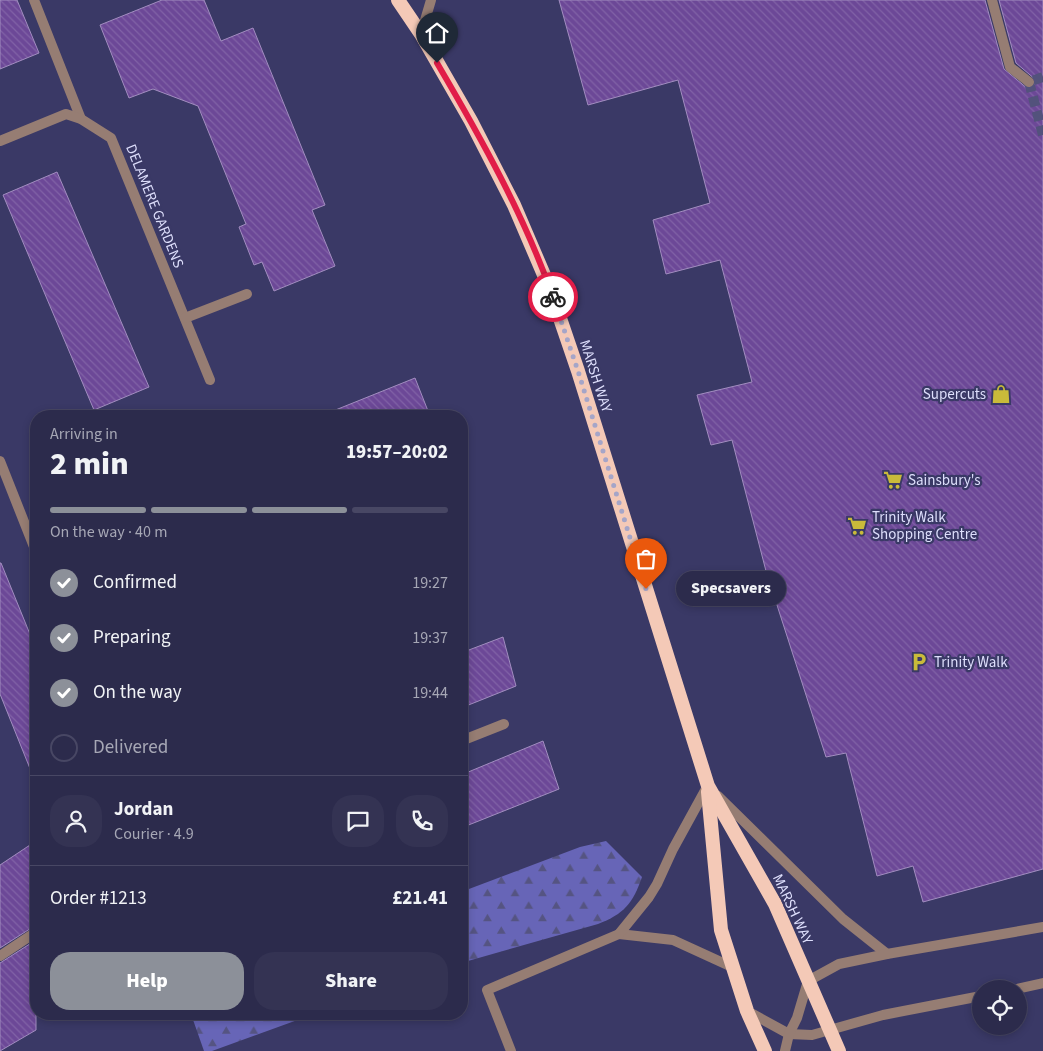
<!DOCTYPE html>
<html lang="en">
<head>
<meta charset="utf-8">
<style>
  body { margin:0; font-family:"Source Sans 3",sans-serif; background:#343353; color:#f1f3f6; height:100vh; display:flex; flex-direction:column; font-size:19px; white-space:nowrap }
  * { box-sizing:border-box; margin:0 }
  p { font-size:16px; color:#a6a7b5 }
  .icon { flex:none; width:28px; height:28px; fill:none; stroke:currentColor; stroke-width:2; stroke-linecap:round; stroke-linejoin:round }
  .map { position:relative; flex:1; overflow:hidden }
  .drawer { position:absolute; left:30px; top:410px; width:438px; height:610px; display:flex; flex-direction:column; background:#2c2b4c; border-radius:20px; box-shadow:0 2px 8px #0003,0 0 0 1px #484764 }
  .drawer>* { flex:none }
  .fabs { position:absolute; left:972px; top:980px; display:grid; gap:10px }
  .fabs a { display:grid; place-items:center; width:55px; height:55px; border-radius:50%; background:#2c2b4c; box-shadow:0 2px 8px #0003,0 0 0 1px #484764; font-size:25px }
  .pin { position:absolute; display:grid; place-items:center; width:42px; height:42px; color:#fff; margin:-51px -21px; border-radius:50% 50% 50% 0; rotate:-45deg; box-shadow:0 0 5px #0007 }
  .pin .icon { rotate:45deg }
  .courier { position:absolute; display:grid; place-items:center; width:50px; height:50px; margin:-25px; border:4px solid #e11d48; border-radius:50%; background:#fff; color:#222; box-shadow:0 1px 6px #0007 }
  .bubble { position:absolute; height:35px; border-radius:18px; background:#2c2b4c; box-shadow:0 2px 8px #0003,0 0 0 1px #484764; font-size:16px; font-weight:800; line-height:35px; text-align:center }
  .head em { font-style:normal; font-weight:800 }
  .head div { display:flex; flex-direction:column-reverse }
  .head { display:flex; align-items:center; justify-content:space-between; height:85px; padding:0 20px }
  h1 { font-size:32px; font-weight:800; line-height:38px }
  .bar { display:grid; grid-template-columns:repeat(4,1fr); gap:8px 5px; align-content:center; height:60px; padding:0 20px }
  .bar i { height:6px; border-radius:4px; background:#484764 }
  .bar .selected { background:#8c9099 }
  .bar p { grid-column:span 4 }
  .line { display:flex; align-items:center; gap:12px; padding:0 20px; border-top:1px solid #484764 }
  .line div { flex:1 }
  .round { display:grid; place-items:center; flex:none; width:52px; height:52px; border-radius:20px; background:#343353 }
  ol { padding:0 20px; list-style:none }
  li { display:flex; align-items:center; gap:15px; height:55px }
  li p { margin-inline-start:auto }
  li .icon { padding:5px; border-radius:50%; background:#8c9099; color:#fff; stroke-width:4 }
  li:last-child { color:#a6a7b5 }
  li i { width:28px; height:28px; border:2px solid #484764; border-radius:50% }
  .primary-button { display:flex; gap:10px; margin-top:auto; padding:10px 20px }
  .primary-button a { flex:1; height:58px; border-radius:20px; background:#8c9099; color:#fff; font-size:20px; font-weight:800; line-height:58px; text-align:center }
  .primary-button a+a { background:#343353; color:#f1f3f6 }
  .map>svg:first-child { display:block }
  .forest { fill:url(#forest-firs) }
  .building { fill:url(#building-back-hatch); stroke:#a28dc0 }
  .lines { fill:none; stroke-linecap:round; stroke-linejoin:round }
  .pedestrian-tunnel { stroke:#53527c; stroke-width:10; stroke-dasharray:10 5; stroke-linecap:butt }
  .service { stroke:#967d73; stroke-width:10 }
  .pedestrian { stroke:#967d73; stroke-width:10 }
  .minor { stroke:#967d73; stroke-width:10 }
  .trunk { stroke:#f4c9b7; stroke-width:14 }
  .done { stroke:#a5a5c8; stroke-width:5; stroke-dasharray:0 9 }
  .route { stroke:#e11d48; stroke-width:6 }
  .labels { text-anchor:middle; stroke-width:4.5; stroke-linejoin:round; paint-order:stroke }
  .street-label { font-size:15px; fill:#dedffc; stroke:#3a3966 }
  .poi-label { font-size:15px; fill:#dedffc; stroke:#3a3966; text-anchor:start }
</style>
</head>
<body>
<div class="map">
<svg width="1043" height="1051" viewBox="0 0 1043 1051">
  <defs>
    <pattern id="forest-firs" width="22" height="20" patternUnits="userSpaceOnUse" patternTransform="scale(1.25)"><rect width="22" height="20" fill="#6765b7"/><path d="M5 1l3.5 6h-7zM16 11l3.5 6h-7z" fill="#555482"/></pattern>
    <pattern id="building-back-hatch" width="6" height="6" patternUnits="userSpaceOnUse" patternTransform="scale(1.25)"><rect width="6" height="6" fill="#6c4897"/><path d="M-1 5l2 2M0 0l6 6M5-1l2 2" fill="none" stroke="#8162a6"/></pattern>
  </defs>
  <rect width="100%" height="100%" fill="#3a3966"/>
  <g class="forest">
    <path d="M 606,841 L 642,877 C 633,903 624,914 598,924 L 461,963 L 461,892 L 580,847 Z"/>
    <path d="M 191,1014 L 314,1014 L 212,1051 L 204,1051 Z"/>
  </g>
  <g class="building">
    <path d="M 0,0 L 17,0 L 39,53 L 0,69 Z"/>
    <path d="M 162,0 L 204,0 L 221,41 L 253,28 L 325,205 L 312,210 L 335,266 L 274,291 L 262,262 L 254,265 L 239,227 L 246,224 L 198,106 L 153,89 L 129,98 L 100,25 Z"/>
    <path d="M 559,0 L 985,0 L 1004,69 L 1028,89 L 1034,87 L 1036,80 L 1016,63 L 999,0 L 1043,0 L 1043,869 L 923,902 L 913,866 L 877,876 L 846,753 L 826,757 L 766,571 L 732,440 L 711,445 L 697,395 L 752,382 L 720,260 L 666,274 L 653,220 L 710,203 L 678,80 L 588,105 Z"/>
    <path d="M 57,172 L 149,387 L 94,410 L 3,195 Z"/>
    <path d="M 415,378 L 430,416 L 323,416 L 323,415 Z"/>
    <path d="M 0,563 L 1,563 L 36,649 L 36,780 L 35,781 L 0,694 Z"/>
    <path d="M 503,637 L 516,686 L 461,708 L 461,653 Z"/>
    <path d="M 543,741 L 559,789 L 461,828 L 461,775 Z"/>
    <path d="M 36,841 L 36,925 L 0,948 L 0,865 Z"/>
    <path d="M 36,940 L 36,1030 L 0,1051 L 0,963 Z"/>
  </g>
  <g class="lines">
    <path class="pedestrian-tunnel" d="M 1043,77 L 1029,82 L 1043,135"/>
    <g class="service">
      <path d="M 718,796 L 843,919 L 887,954"/>
      <path d="M 619,934 L 673,940 L 732,967"/>
      <path d="M 1017,989 L 1043,983"/>
      <path d="M 747,1011 L 789,1034 L 812,1035 L 883,1015 L 981,996"/>
      <path d="M 511,1051 L 487,990 L 619,934 L 649,897 L 657,884 L 673,849 L 707,787"/>
      <path d="M 785,1051 L 789,1034 L 797,1018 L 808,981 L 839,964 L 887,954 L 1043,927"/>
    </g>
    <path class="pedestrian" d="M 992,0 L 1010,67 L 1029,82"/>
    <g class="minor">
      <path d="M 34,0 L 81,119"/>
      <path d="M 421,34 L 431,0"/>
      <path d="M 0,141 L 66,114 L 81,119 L 111,138 L 210,380"/>
      <path d="M 185,318 L 247,294"/>
      <path d="M 0,461 L 36,552"/>
      <path d="M 461,741 L 504,724"/>
      <path d="M 0,956 L 36,932"/>
    </g>
    <g class="trunk">
      <path d="M 398,0 L 421,34 L 471,121 L 514,205 L 550,289 L 578,371 L 708,786 L 775,904 L 839,1051"/>
      <path d="M 708,792 L 721,930 L 747,1011 L 765,1051"/>
    </g>
  </g>
  <g class="lines">
    <path class="done" d="M 553,297 L 578,371 L 646,589"/>
    <path class="route" d="M 437,63 C 481,138 524,215 553,297"/>
  </g>
  <defs>
    <g id="shop-bare" transform="scale(1.5)"><path d="M-5-2.5h2.3a2.7 3.5 0 0 1 5.4 0H5L5.5 6h-11ZM-1.5-2.5h3a1.5 2.3 0 0 0-3 0Z" fill="#c9ba3a" stroke="#3a3966" stroke-width="2.5" paint-order="stroke"/></g>
    <g id="supermarket-bare" transform="scale(1.5)"><path d="M-6-5.5h2.5l.6 2H6L4.5 2H-2.5L-4.4-4H-6ZM-1.5 3.2a1.3 1.3 0 1 0 .1 0ZM3 3.2a1.3 1.3 0 1 0 .1 0Z" fill="#c9ba3a" stroke="#3a3966" stroke-width="2.5" paint-order="stroke"/></g>
    <g id="parking-bare" transform="scale(1.5)"><path d="M-3.5-5.5H1a3.5 3.5 0 0 1 0 7H-1V5.5H-3.5ZM-1-3.4V-.6H.8a1.4 1.4 0 0 0 0-2.8Z" fill="#c9ba3a" stroke="#3a3966" stroke-width="2.5" paint-order="stroke"/></g>
  </defs>
  <g fill-rule="evenodd">
    <use href="#shop-bare" x="1001" y="394"/>
    <use href="#supermarket-bare" x="893" y="480"/>
    <use href="#supermarket-bare" x="857" y="526"/>
    <use href="#parking-bare" x="919" y="662"/>
  </g>
  <g class="labels">
    <g class="street-label">
      <text transform="translate(155 206) rotate(68)" y="5">DELAMERE GARDENS</text>
      <text transform="translate(596 376) rotate(72)" y="5">MARSH WAY</text>
      <text transform="translate(793 909) rotate(65)" y="5">MARSH WAY</text>
    </g>
    <g class="poi-label">
      <text x="986" y="399" text-anchor="end">Supercuts</text>
      <text x="908" y="485">Sainsbury's</text>
      <text x="872" y="522">Trinity Walk<tspan x="872" dy="17">Shopping Centre</tspan></text>
      <text x="934" y="667">Trinity Walk</text>
    </g>
  </g>
</svg>
<div class="fabs">
<a><svg class="icon" aria-label="locate" viewBox="0 0 24 24"><circle cx="12" cy="12" r="6"/><path d="M12 2v4M12 18v4M2 12h4M18 12h4"/></svg></a>
</div>
<div class="pin" style="left:646px;top:589px;background:#ea580c"><svg class="icon" aria-label="bag" viewBox="0 0 24 24"><path d="M5 8h14l-1 12H6zM9 8a3 3 0 0 1 6 0"/></svg></div>
<div class="pin" style="left:437px;top:63px;background:#1f2937"><svg class="icon" aria-label="home" viewBox="0 0 24 24"><path d="M3 11l9-7 9 7M6 9v11h12V9"/></svg></div>
<div class="courier" style="left:553px;top:297px"><svg class="icon" aria-label="bike" viewBox="0 0 24 24"><circle cx="6" cy="16" r="4"/><circle cx="18" cy="16" r="4"/><path d="M6 16l4-8h5l3 8M10 8l3 8H6M13 5h3"/></svg></div>
<div class="bubble" style="left:676px;top:571px;width:110px">Specsavers</div>
<section class="drawer">
<div class="head"><div><h1>2 min</h1><p>Arriving in</p></div><em>19:57–20:02</em></div>
<div class="bar"><i class="selected"></i><i class="selected"></i><i class="selected"></i><i></i><p>On the way · 40 m</p></div>
<ol>
<li><svg class="icon" aria-label="check" viewBox="0 0 24 24"><path d="M5 12l5 5 9-10"/></svg>Confirmed<p>19:27</p></li>
<li><svg class="icon" aria-label="check" viewBox="0 0 24 24"><path d="M5 12l5 5 9-10"/></svg>Preparing<p>19:37</p></li>
<li><svg class="icon" aria-label="check" viewBox="0 0 24 24"><path d="M5 12l5 5 9-10"/></svg>On the way<p>19:44</p></li>
<li><i></i>Delivered</li>
</ol>
<div class="line" style="height:90px"><a class="round"><svg class="icon" aria-label="person" viewBox="0 0 24 24"><circle cx="12" cy="8" r="4"/><path d="M4 21q1-7 8-7t8 7"/></svg></a><div><b>Jordan</b><p>Courier · 4.9</p></div><a class="round"><svg class="icon" aria-label="chat" viewBox="0 0 24 24"><path d="M4 5h16v11H9l-5 4z"/></svg></a><a class="round"><svg class="icon" aria-label="phone" viewBox="0 0 24 24"><path d="M5 4h4l2 5-3 2q2 4 5 5l2-3 5 2v4C11 20 4 13 5 4z"/></svg></a></div>
<div class="line" style="height:65px"><div>Order #1213</div><b>£21.41</b></div>
<div class="primary-button"><a>Help</a><a>Share</a></div>
</section>
</div>
</body>
</html>
